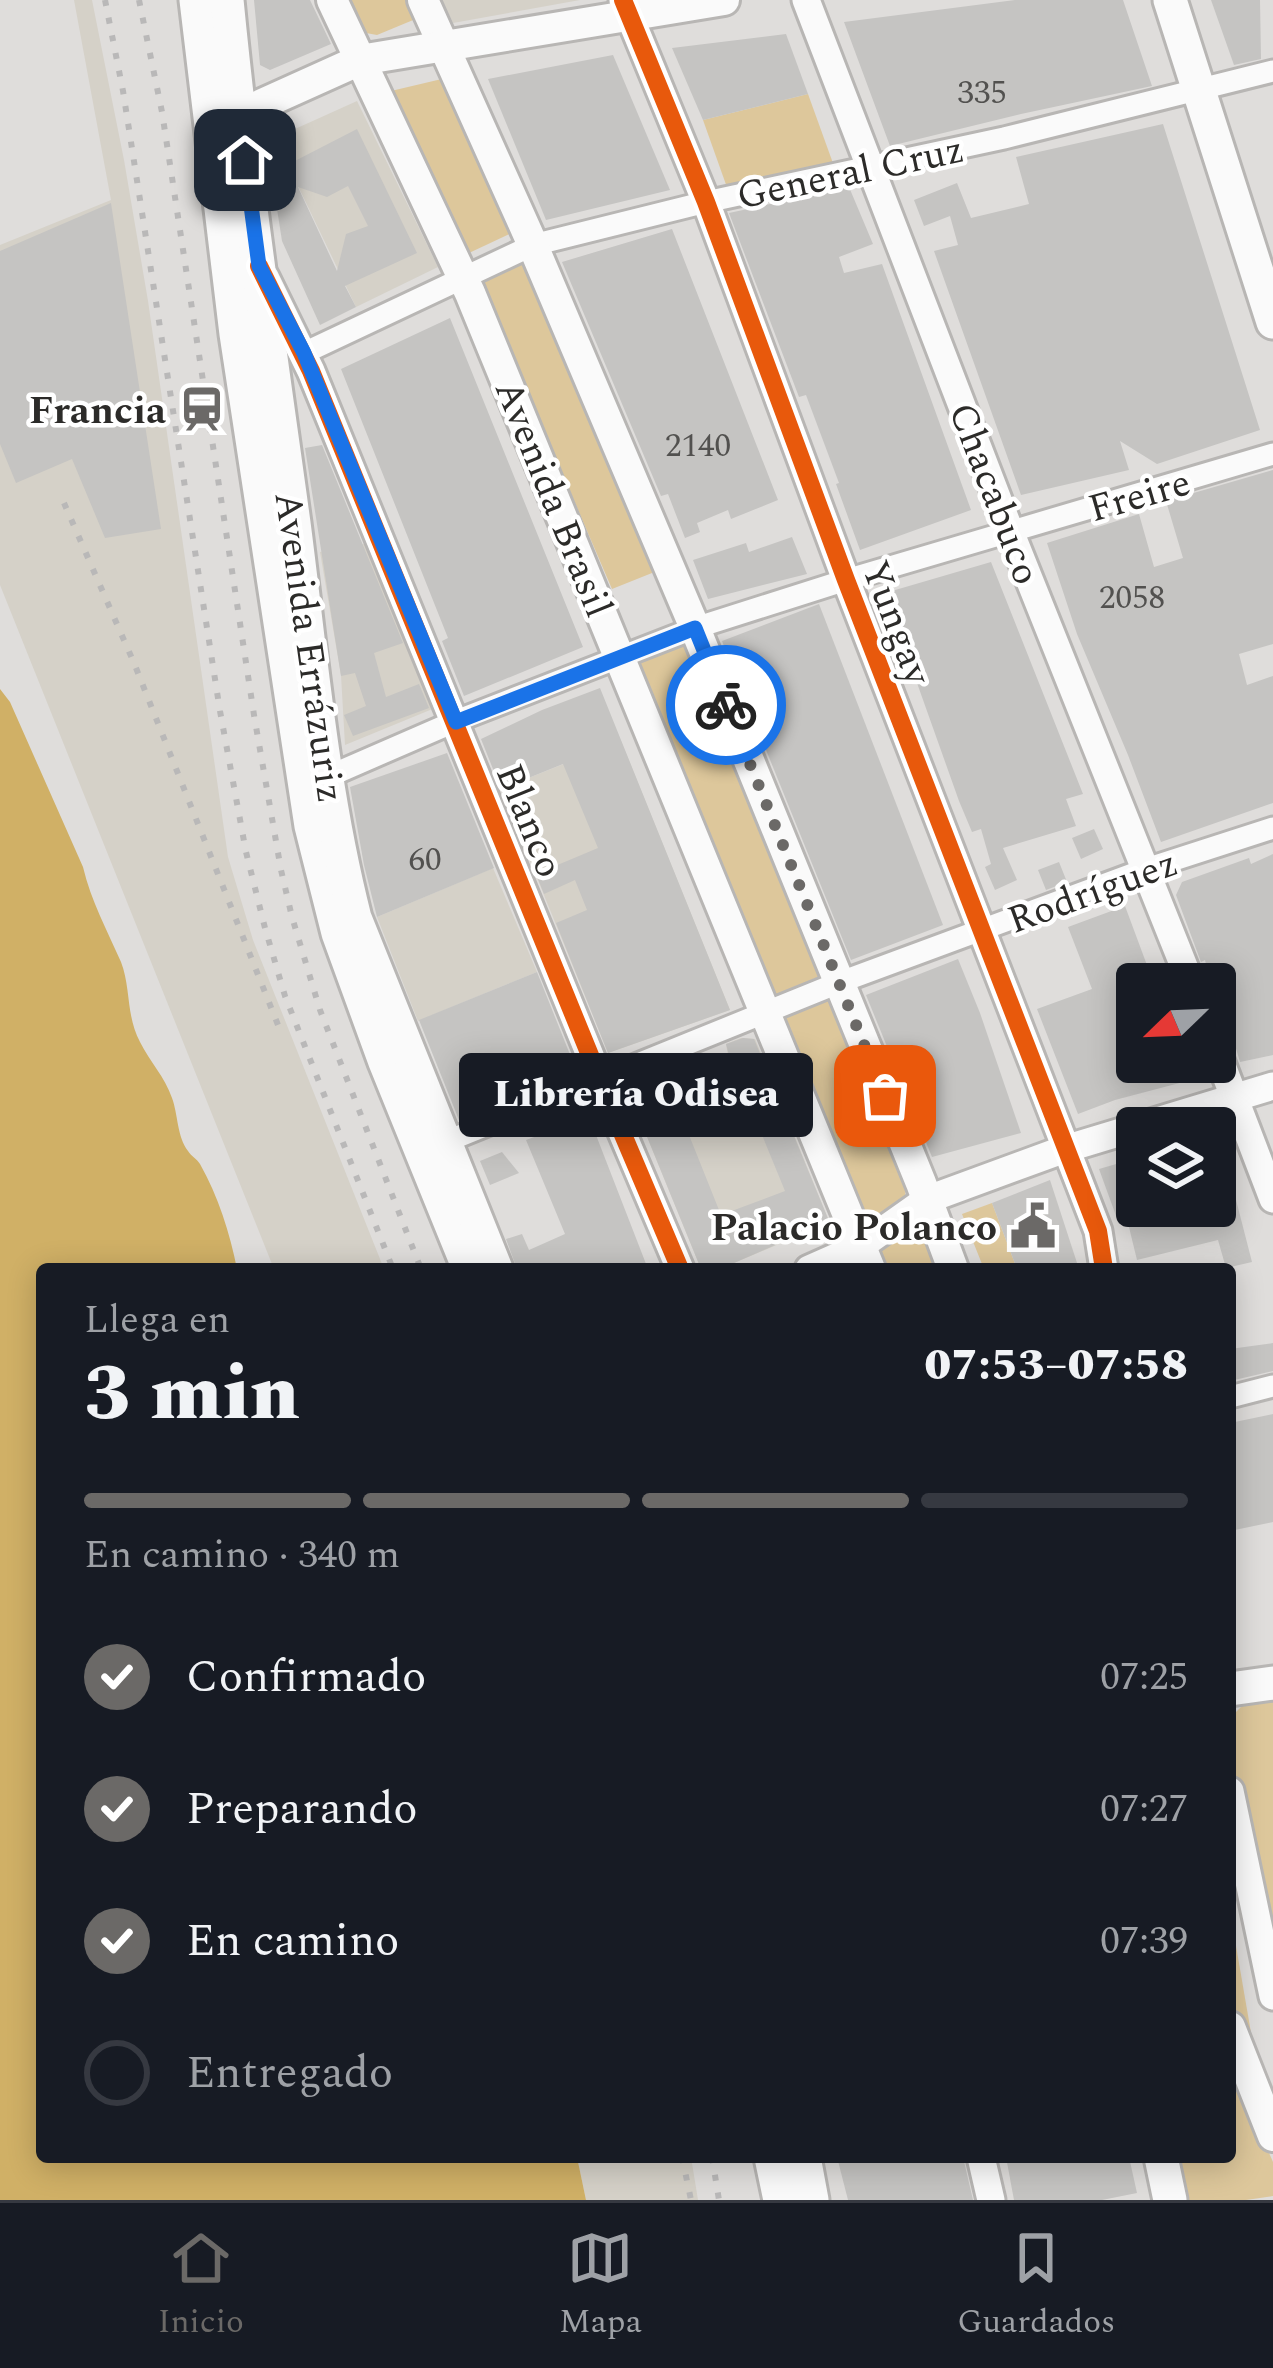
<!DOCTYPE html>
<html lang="es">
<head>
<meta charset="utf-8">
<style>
  body { margin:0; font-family:Spectral,serif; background:#20242c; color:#f1f3f6; height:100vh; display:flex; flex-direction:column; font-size:45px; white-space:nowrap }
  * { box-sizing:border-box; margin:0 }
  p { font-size:39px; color:#9ea1a6 }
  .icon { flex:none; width:66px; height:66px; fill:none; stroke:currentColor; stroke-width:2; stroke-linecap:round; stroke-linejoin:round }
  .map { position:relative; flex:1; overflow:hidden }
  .panel { position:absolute; left:36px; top:1263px; width:1200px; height:900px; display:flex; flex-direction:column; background:#171b24; border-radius:12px; box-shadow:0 6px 30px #0003 }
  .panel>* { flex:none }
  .needle { width:78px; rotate:247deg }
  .fabs { position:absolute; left:1116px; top:963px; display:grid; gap:24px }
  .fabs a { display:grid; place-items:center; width:120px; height:120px; border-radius:12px; background:#171b24; box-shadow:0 6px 30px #0003; font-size:60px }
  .pin { position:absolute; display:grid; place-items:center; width:102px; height:102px; color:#fff; margin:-51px; border-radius:24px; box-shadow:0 6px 18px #0006 }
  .courier { position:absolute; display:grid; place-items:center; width:120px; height:120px; margin:-60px; border:9px solid #1a73e8; border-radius:50%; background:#fff; color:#222; box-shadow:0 3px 15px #0007 }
  .bubble { position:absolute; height:84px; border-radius:12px; background:#171b24; box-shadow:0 6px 30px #0003; font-size:39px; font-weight:800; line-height:84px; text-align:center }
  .headline em { font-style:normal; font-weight:800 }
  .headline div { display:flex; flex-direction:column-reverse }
  .headline { display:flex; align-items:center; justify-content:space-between; height:204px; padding:0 48px }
  h1 { font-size:78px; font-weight:800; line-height:90px }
  .bar { display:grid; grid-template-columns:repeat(4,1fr); gap:18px 12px; align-content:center; height:144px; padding:0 48px }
  .bar i { height:15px; border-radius:9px; background:#363941 }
  .bar .current { background:#6b6967 }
  .bar p { grid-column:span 4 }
  ol { padding:0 48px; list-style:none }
  li { display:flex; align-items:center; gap:36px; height:132px }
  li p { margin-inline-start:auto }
  li .icon { padding:12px; border-radius:50%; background:#6b6967; color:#fff; stroke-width:4 }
  li:last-child { color:#9ea1a6 }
  li i { width:66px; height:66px; border:6px solid #363941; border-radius:50% }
  .tab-bar { display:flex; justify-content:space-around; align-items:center; height:168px; border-top:3px solid #363941; background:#171b24; font-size:33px; color:#9ea1a6 }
  .tab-bar a { display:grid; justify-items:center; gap:6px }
  .tab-bar .current { color:#6b6967 }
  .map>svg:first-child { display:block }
  .built { fill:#d5d1c8 }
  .green { fill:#ddc79b }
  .water { fill:#d0b066 }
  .building { fill:#c5c4c2; fill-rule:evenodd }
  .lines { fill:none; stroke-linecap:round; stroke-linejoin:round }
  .minor-casing { stroke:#b8b6b4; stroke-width:27 }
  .tertiary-casing { stroke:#b8b6b4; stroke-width:33 }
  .secondary-casing { stroke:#b8b6b4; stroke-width:36 }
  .primary-casing { stroke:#b8b6b4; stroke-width:39 }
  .minor { stroke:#fafafa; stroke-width:21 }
  .tertiary { stroke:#fafafa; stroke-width:27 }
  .secondary { stroke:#fafafa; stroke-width:30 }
  .primary { stroke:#fafafa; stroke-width:33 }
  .rail { stroke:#b9b8b8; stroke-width:6; stroke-dasharray:6 12; stroke-linecap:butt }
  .cycleway-casing { stroke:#fff; stroke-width:26 }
  .cycleway { stroke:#e8590c; stroke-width:18 }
  .done { stroke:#6b6967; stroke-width:12; stroke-dasharray:0 21.6 }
  .route { stroke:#1a73e8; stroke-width:15 }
  .labels { text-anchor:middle; stroke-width:9; stroke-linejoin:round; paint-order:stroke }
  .number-label { font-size:33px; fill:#52514f }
  .street-label { font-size:39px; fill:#2c2b29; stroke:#fff }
  .poi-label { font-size:39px; font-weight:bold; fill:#2c2b29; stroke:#fff; text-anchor:end }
</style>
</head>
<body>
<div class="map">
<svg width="1273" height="2200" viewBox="0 0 1273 2200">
  <rect width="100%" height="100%" fill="#dfdddb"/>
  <g class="built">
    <path d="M 74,0 L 92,0 L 124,160 L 148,301 L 228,857 L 253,940 L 384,1269 L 274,1269 L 0,585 L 0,245 L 111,200 Z"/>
    <path d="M 442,0 L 580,0 L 453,23 Z"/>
    <path d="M 357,101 L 438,267 L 356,307 L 275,138 Z"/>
    <path d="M 368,543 L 435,708 L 345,745 L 341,675 L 320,552 Z"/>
    <path d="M 621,741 L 730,1010 L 608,1053 L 501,789 Z"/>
    <path d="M 493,868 L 537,972 L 418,1021 L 377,917 Z"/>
    <path d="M 741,1038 L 755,1039 L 829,1221 L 826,1230 L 803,1239 L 800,1235 L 720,1269 L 701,1269 L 630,1095 L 728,1055 L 726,1044 Z"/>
    <path d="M 577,2157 L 691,2157 L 698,2200 L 586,2200 Z"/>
  </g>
  <g class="green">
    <path d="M 349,0 L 410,0 L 418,18 L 377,35 L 366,33 Z"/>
    <path d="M 446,78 L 514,232 L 469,253 L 391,91 Z"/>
    <path d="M 808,94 L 834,166 L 729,193 L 703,120 Z"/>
    <path d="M 528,261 L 657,571 L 612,589 L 481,284 Z"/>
    <path d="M 679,643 L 688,647 L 820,970 L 818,977 L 775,995 L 764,989 L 637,667 L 642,658 Z"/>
    <path d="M 827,997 L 833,1001 L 906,1189 L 905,1196 L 865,1225 L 781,1016 Z"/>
    <path d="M 992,1203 L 1017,1269 L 984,1269 L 962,1214 Z"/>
    <path d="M 913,1221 L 919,1225 L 936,1269 L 878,1269 L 874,1246 Z"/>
    <path d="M 1273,1700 L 1273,1920 L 1266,1910 L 1230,1759 L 1230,1718 L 1243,1705 Z"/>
    <path d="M 1230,1939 L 1235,1940 L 1259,2079 L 1230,2005 Z"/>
    <path d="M 1230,2063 L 1273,2162 L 1273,2196 L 1246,2200 L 1179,2200 L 1169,2157 L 1230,2157 Z"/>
  </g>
  <path class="water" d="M 0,689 L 10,702 L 83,867 C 91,901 107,930 121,962 C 131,988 126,1016 140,1042 C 150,1062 165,1077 172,1098 C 178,1114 177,1137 188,1151 C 191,1156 197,1159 200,1164 C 218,1196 230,1233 237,1269 L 42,1269 L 42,2157 L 577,2157 L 586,2200 L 0,2200 Z"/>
  <g class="building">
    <path d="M 254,0 L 310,0 L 331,44 L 270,70 L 260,65 Z"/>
    <path d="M 1015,0 L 1123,0 L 1152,86 L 1021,114 L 890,146 L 844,22 Z"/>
    <path d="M 1211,0 L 1260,0 L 1261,59 L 1234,65 Z"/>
    <path d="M 786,34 L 808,94 L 703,120 L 672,48 Z"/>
    <path d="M 613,55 L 670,190 L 546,220 L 488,79 Z"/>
    <path d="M 268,123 L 287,165 L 357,129 L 417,253 L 345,286 L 356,307 L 320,325 L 282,241 L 272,177 L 268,174 L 271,173 L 264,125 ZM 348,186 L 368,226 L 346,234 L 337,271 L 298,187 L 327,197 Z"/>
    <path d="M 1163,124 L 1260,430 L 1157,464 L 1120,441 L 1129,470 L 1021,495 L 934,251 L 958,245 L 950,216 L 924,226 L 914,200 L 957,183 L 971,218 L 1029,204 L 1016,157 Z"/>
    <path d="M 849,187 L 873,244 L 839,257 L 844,273 L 882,264 L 971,510 L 860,550 L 836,484 L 839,483 L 806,395 L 799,397 L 729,213 Z"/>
    <path d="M 111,203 L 161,529 L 105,538 L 72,459 L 16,483 L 0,444 L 0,251 Z"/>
    <path d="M 672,229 L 778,500 L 731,519 L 728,510 L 697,523 L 700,532 L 685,538 L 668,494 L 661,496 L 562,262 Z"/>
    <path d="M 450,318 L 583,647 L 464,696 L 442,641 L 448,638 L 341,369 Z"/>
    <path d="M 322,445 L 403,643 L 374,653 L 386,697 L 419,684 L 429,708 L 353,736 L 344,715 L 366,706 L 355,673 L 341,676 L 305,448 Z"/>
    <path d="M 1273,470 L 1273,644 L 1239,654 L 1247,685 L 1273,676 L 1273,803 L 1161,842 L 1128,755 L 1077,634 L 1047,543 L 1139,514 L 1154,567 L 1183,558 L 1166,501 Z"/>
    <path d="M 792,537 L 807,574 L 708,599 L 693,560 L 746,543 L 749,552 Z"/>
    <path d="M 991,562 L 1083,794 L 1066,799 L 1076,826 L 1003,848 L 1017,880 L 995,890 L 985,867 L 991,864 L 981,829 L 972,832 L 959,801 L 885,593 Z"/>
    <path d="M 819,604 L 943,925 L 851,960 L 722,641 Z"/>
    <path d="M 600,688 L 730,1010 L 608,1053 L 556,923 L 587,910 L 575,880 L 544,894 L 536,874 L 598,848 L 563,764 L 501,789 L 481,739 L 542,710 Z"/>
    <path d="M 447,753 L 494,868 L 377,917 L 364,865 L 350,787 Z"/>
    <path d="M 1094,829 L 1103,849 L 1081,859 L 1072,838 Z"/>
    <path d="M 1273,854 L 1273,1055 L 1240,1062 L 1224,1008 L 1218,1010 L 1215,984 L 1211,984 L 1205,960 L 1201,962 L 1176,895 L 1182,882 L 1249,858 L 1251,864 Z"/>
    <path d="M 1059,862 L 1067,882 L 1046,890 L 1038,870 Z"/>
    <path d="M 1125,906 L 1154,984 L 1137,984 L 1137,1062 L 1185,1062 L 1191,1080 L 1115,1100 L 1078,1114 L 1037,1009 L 1092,989 L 1068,927 Z"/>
    <path d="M 958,959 L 980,1013 L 1021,1133 L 932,1157 L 866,995 Z"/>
    <path d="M 537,972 L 577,1072 L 459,1120 L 419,1020 Z"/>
    <path d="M 743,1038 L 754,1039 L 829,1221 L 826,1230 L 803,1239 L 801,1234 L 720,1269 L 701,1269 L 630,1095 L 729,1055 L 726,1044 ZM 739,1079 L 785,1191 L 721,1215 L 677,1105 Z"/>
    <path d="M 589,1117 L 648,1269 L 517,1269 L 506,1239 L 522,1234 L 529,1250 L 565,1234 L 526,1140 Z"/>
    <path d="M 1215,1144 L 1234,1192 L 1252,1262 L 1226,1268 L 1218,1240 L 1137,1260 L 1128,1223 L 1119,1224 L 1099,1169 L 1137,1158 L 1137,1206 L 1215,1206 Z"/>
    <path d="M 502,1152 L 519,1173 L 490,1185 L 480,1161 Z"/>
    <path d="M 1050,1180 L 1079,1269 L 1017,1269 L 992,1203 Z"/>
    <path d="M 1273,1343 L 1273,1371 L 1230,1381 L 1230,1349 Z"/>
    <path d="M 1273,1414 L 1273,1522 L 1230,1531 L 1230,1423 Z"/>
    <path d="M 837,2157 L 963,2157 L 973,2200 L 848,2200 Z"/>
    <path d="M 1006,2157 L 1129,2157 L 1137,2193 L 1102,2200 L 1014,2200 Z"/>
  </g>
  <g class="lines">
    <g class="minor-casing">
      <g id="minor">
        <path d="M 304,353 L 533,245 L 706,202 L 1004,138 L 1273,71"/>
        <path d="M 327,777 L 456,721 L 695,628 L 846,580 L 1273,454"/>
        <path d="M 445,1142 L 838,983 L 1146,869 L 1273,828"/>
        <path d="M 1230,1397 L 1273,1386"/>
      </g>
    </g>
    <g class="tertiary-casing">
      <g id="tertiary">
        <path d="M 623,0 L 706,202 L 846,580 L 1098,1231 L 1104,1269"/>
        <path d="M 806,0 L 1010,531 L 1191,984"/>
        <path d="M 265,277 L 311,371 L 607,1097 L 680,1269"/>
        <path d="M 1215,1047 L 1273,1199"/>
        <path d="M 809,1269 L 861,1246 L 926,1200 L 1065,1149 L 1273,1086"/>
        <path d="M 1230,1791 L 1273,1996"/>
        <path d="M 981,2157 L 991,2200"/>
      </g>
    </g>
    <g class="secondary-casing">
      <g id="secondary">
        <path d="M 332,0 L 470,293 L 870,1269"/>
        <path d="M 423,0 L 528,234 L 695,628 L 921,1183 L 953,1269"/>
        <path d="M 218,124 L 360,60 L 724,0"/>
        <path d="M 1230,2027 L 1273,2136"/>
      </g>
    </g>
    <g class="primary-casing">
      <g id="primary">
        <path d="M 196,0 L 236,334 L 311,826 L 338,933 L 385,1062 L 469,1269"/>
        <path d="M 227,0 C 244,175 270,349 294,523 C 311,654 322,789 355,918 L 496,1269"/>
        <path d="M 1170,0 L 1273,322"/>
        <path d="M 1230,1689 L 1273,1683"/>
        <path d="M 771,2157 L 780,2200"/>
        <path d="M 804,2157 L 812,2200"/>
        <path d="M 1161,2157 L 1170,2200"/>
      </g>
    </g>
    <use href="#minor" class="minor"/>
    <use href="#tertiary" class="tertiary"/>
    <use href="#secondary" class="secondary"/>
    <use href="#primary" class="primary"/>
    <g class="rail">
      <path d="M 105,0 L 123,91 L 220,711 L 246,852 L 265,928 L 285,996 L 393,1269"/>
      <path d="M 139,0 L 162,112 L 254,715 L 281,870 L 292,917 L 320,1010 L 421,1269"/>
      <path d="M 64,503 L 134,663 L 280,1030"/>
      <path d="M 682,2157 L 691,2200"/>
      <path d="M 712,2157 L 719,2200"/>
    </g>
    <g class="cycleway-casing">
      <g id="cycleway">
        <path d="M 623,0 L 706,202 L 846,580 L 1098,1231 L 1104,1269"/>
        <path d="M 259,266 L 311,371 L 607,1097 L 680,1269"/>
      </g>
    </g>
    <use href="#cycleway" class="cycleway"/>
  </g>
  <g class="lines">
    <path class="done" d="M 726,705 L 885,1096"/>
    <path class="route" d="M 245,160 L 259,266 L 304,353 L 456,722 L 695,628 L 726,705"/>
  </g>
  <defs>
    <g id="station-bare" transform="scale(3.6)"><path d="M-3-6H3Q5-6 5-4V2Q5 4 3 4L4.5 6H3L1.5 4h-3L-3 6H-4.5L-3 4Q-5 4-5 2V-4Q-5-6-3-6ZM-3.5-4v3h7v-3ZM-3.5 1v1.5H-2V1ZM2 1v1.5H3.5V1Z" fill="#6b6967" stroke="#fff" stroke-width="2.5" paint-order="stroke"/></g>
    <g id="civic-bare" transform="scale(3.6)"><path d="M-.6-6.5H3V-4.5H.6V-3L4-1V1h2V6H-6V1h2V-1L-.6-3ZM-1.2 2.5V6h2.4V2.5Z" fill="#6b6967" stroke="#fff" stroke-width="2.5" paint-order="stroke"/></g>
  </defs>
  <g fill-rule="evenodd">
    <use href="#station-bare" x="202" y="409"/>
    <use href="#civic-bare" x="1033" y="1226"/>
  </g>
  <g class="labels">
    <g class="number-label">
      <text x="982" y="103">335</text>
      <text x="698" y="456">2140</text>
      <text x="1132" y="608">2058</text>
      <text x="425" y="870">60</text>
    </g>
    <g class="street-label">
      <text transform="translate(850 171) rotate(-12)" y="14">General Cruz</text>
      <text transform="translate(996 493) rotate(69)" y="14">Chacabuco</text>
      <text transform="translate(1139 494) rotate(-16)" y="14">Freire</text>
      <text transform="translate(555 498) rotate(68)" y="14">Avenida Brasil</text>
      <text transform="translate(898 622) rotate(69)" y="14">Yungay</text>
      <text transform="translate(311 647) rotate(82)" y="14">Avenida Errázuriz</text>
      <text transform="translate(531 820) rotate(68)" y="14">Blanco</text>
      <text transform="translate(1092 890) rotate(-20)" y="14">Rodríguez</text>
    </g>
    <g class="poi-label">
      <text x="166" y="423">Francia</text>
      <text x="997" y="1240">Palacio Polanco</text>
    </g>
  </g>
</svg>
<div class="fabs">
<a><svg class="needle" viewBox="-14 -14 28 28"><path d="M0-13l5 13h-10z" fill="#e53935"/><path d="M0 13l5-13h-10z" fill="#9ea1a6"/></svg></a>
<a><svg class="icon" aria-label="layers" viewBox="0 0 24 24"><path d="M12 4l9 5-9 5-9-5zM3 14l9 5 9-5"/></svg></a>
</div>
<div class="pin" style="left:885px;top:1096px;background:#ea580c"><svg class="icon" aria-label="bag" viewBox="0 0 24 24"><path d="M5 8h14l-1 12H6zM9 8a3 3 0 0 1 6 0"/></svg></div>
<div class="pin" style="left:245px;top:160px;background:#1f2937"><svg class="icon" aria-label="home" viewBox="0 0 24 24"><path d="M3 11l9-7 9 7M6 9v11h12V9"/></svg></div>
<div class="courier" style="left:726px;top:705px"><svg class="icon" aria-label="bike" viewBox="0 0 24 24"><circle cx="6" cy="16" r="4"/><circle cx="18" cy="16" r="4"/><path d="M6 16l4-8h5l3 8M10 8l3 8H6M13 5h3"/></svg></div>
<div class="bubble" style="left:459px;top:1053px;width:354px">Librería Odisea</div>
<section class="panel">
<div class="headline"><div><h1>3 min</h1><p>Llega en</p></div><em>07:53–07:58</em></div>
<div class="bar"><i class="current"></i><i class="current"></i><i class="current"></i><i></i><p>En camino · 340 m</p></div>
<ol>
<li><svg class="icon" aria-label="check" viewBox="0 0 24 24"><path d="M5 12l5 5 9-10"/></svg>Confirmado<p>07:25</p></li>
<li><svg class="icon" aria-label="check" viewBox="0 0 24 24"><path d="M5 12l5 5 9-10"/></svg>Preparando<p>07:27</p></li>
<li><svg class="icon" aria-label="check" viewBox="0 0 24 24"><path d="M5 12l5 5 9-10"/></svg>En camino<p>07:39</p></li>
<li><i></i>Entregado</li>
</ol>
</section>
</div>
<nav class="tab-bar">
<a class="current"><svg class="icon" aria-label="home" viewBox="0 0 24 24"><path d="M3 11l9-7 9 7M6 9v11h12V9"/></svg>Inicio</a>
<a><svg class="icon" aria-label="map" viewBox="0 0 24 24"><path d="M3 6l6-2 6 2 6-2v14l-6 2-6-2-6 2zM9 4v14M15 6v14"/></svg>Mapa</a>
<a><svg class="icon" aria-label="saved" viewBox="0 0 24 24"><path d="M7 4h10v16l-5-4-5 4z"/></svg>Guardados</a>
</nav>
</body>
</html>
